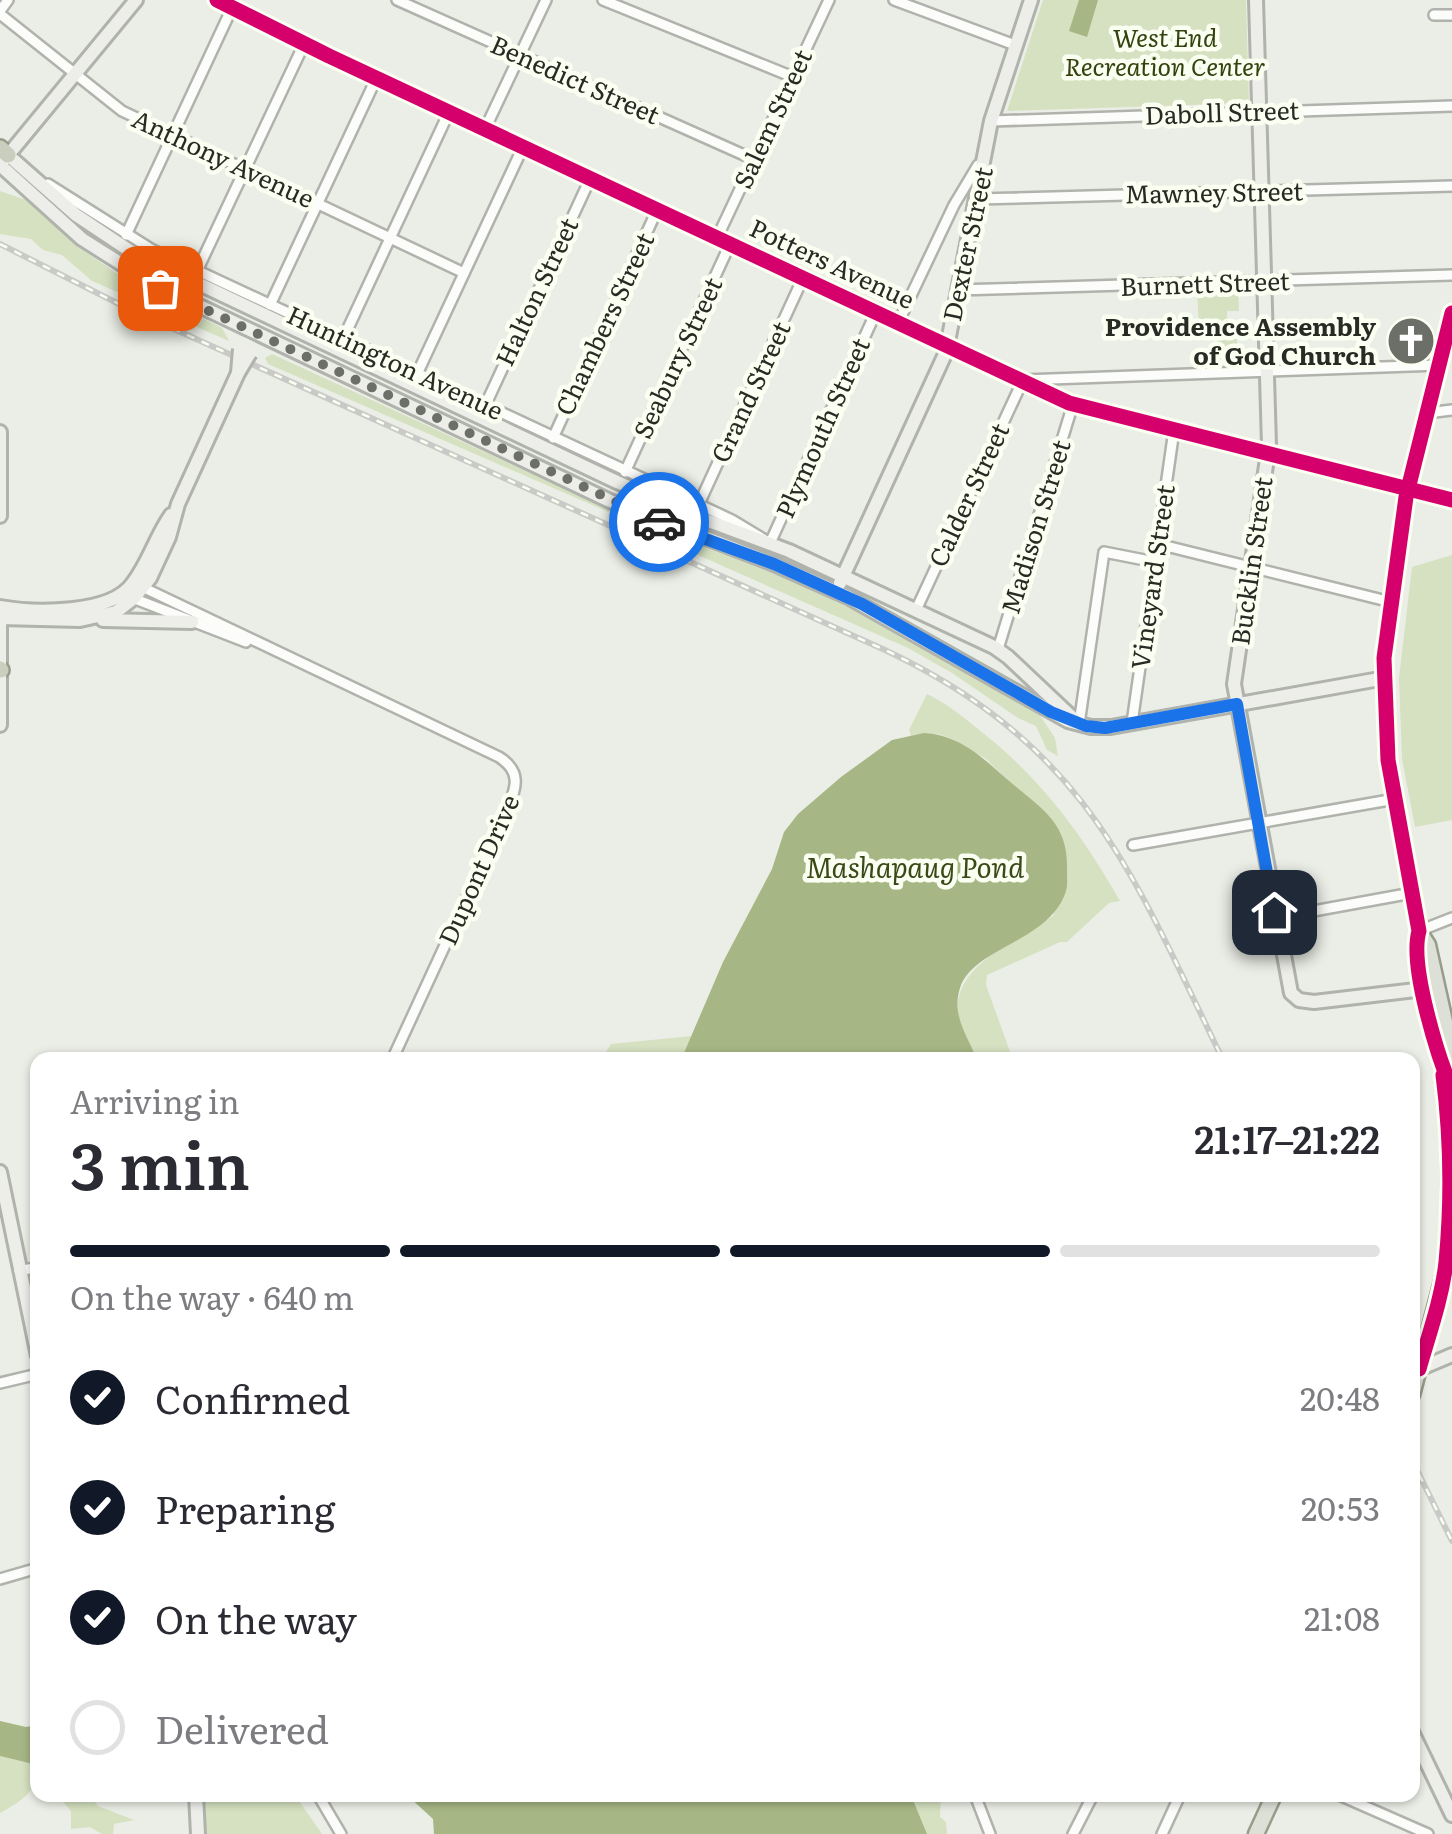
<!DOCTYPE html>
<html lang="en">
<head>
<meta charset="utf-8">
<style>
  body { margin:0; font-family:Literata,serif; background:#f2f2f3; color:#2b2b33; height:100vh; display:flex; flex-direction:column; font-size:38px; white-space:nowrap }
  * { box-sizing:border-box; margin:0 }
  p { font-size:32px; color:#7c7c81 }
  .icon { flex:none; width:55px; height:55px; fill:none; stroke:currentColor; stroke-width:2; stroke-linecap:round; stroke-linejoin:round }
  .map { position:relative; flex:1; overflow:hidden }
  .details { position:absolute; left:30px; top:1052px; width:1390px; height:750px; display:flex; flex-direction:column; background:#fff; border-radius:20px; box-shadow:0 2px 8px #0004 }
  .details>* { flex:none }
  .pin { position:absolute; display:grid; place-items:center; width:85px; height:85px; color:#fff; margin:-42px; border-radius:20px; box-shadow:0 5px 15px #0006 }
  .courier { position:absolute; display:grid; place-items:center; width:100px; height:100px; margin:-50px; border:8px solid #1a73e8; border-radius:50%; background:#fff; color:#222; box-shadow:0 2px 12px #0007 }
  .summary em { font-style:normal; font-weight:600 }
  .summary div { display:flex; flex-direction:column-reverse }
  .summary { display:flex; align-items:center; justify-content:space-between; height:170px; padding:0 40px }
  h1 { font-size:65px; font-weight:600; line-height:75px }
  .bar { display:grid; grid-template-columns:repeat(4,1fr); gap:15px 10px; align-content:center; height:120px; padding:0 40px }
  .bar i { height:12px; border-radius:8px; background:#e1e1e2 }
  .bar .on { background:#111827 }
  .bar p { grid-column:span 4 }
  ol { padding:0 40px; list-style:none }
  li { display:flex; align-items:center; gap:30px; height:110px }
  li p { margin-inline-start:auto }
  li .icon { padding:10px; border-radius:50%; background:#111827; color:#fff; stroke-width:4 }
  li:last-child { color:#7c7c81 }
  li i { width:55px; height:55px; border:5px solid #e1e1e2; border-radius:50% }
  .map>svg:first-child { display:block }
  .green { fill:#d5e1c0 }
  .water { fill:#a6b785 }
  .lines { fill:none; stroke-linecap:round; stroke-linejoin:round }
  .street-casing { stroke:#b0b2ac; stroke-width:14 }
  .secondary-casing { stroke:#b0b2ac; stroke-width:18 }
  .primary-casing { stroke:#979d8b; stroke-width:19 }
  .highway-casing { stroke:#979d8b; stroke-width:20 }
  .street { stroke:#fcfcfb; stroke-width:9 }
  .secondary { stroke:#edeee9; stroke-width:12 }
  .primary { stroke:#dde0d7; stroke-width:14 }
  .highway { stroke:#c9cebf; stroke-width:15 }
  .rail-casing { stroke:#c9cac7; stroke-width:6 }
  .rail { stroke:#fafff2; stroke-width:2.5; stroke-dasharray:8; stroke-linecap:butt }
  .secondary-bridge-casing { stroke:#b0b2ac; stroke-width:18; stroke-linecap:butt }
  .secondary-bridge { stroke:#edeee9; stroke-width:12 }
  .cycleway-casing { stroke:#fafff2; stroke-width:21 }
  .cycleway { stroke:#d6006c; stroke-width:15 }
  .done { stroke:#6c6f68; stroke-width:10; stroke-dasharray:0 18 }
  .route { stroke:#1a73e8; stroke-width:12 }
  .labels { text-anchor:middle; stroke-width:9; stroke-linejoin:round; paint-order:stroke }
  .park-label { font-size:25px; font-style:italic; fill:#34420e; stroke:#fafff2 }
  .street-label { font-size:25px; fill:#282a24; stroke:#fafff2 }
  .poi-label { font-size:25px; font-weight:bold; fill:#282a24; stroke:#fafff2; text-anchor:end }
  .water-label { font-size:28px; font-style:italic; fill:#3b4917; stroke:#fafff2 }
</style>
</head>
<body>
<div class="map">
<svg width="1452" height="1834" viewBox="0 0 1452 1834">
  <rect width="100%" height="100%" fill="#ebeee6"/>
  <g class="green">
    <path d="M 1043,0 L 1246,0 L 1249,103 L 1007,111 Z"/>
    <path d="M 0,191 L 29,201 L 78,247 L 131,283 L 222,328 L 229,341 L 92,281 L 62,255 L 43,250 L 31,239 L 0,234 Z"/>
    <path d="M 1238,292 L 1239,311 L 1227,311 L 1227,323 L 1221,326 L 1237,328 L 1237,363 L 1217,363 L 1217,329 L 1216,326 L 1199,326 L 1197,293 Z"/>
    <path d="M 272,354 L 628,518 L 795,582 L 858,612 L 1039,714 L 1055,738 L 1058,756 L 1047,750 L 1036,726 L 1018,718 L 952,673 L 908,648 L 700,556 L 659,534 L 268,364 L 265,358 Z"/>
    <path d="M 1452,555 L 1452,820 L 1415,827 L 1402,759 L 1399,678 L 1412,567 Z"/>
    <path d="M 927,694 C 946,703 962,716 978,729 C 1040,777 1082,834 1120,901 L 1109,903 L 1067,942 L 1060,942 L 987,975 L 986,985 L 1013,1060 L 977,1060 C 973,1048 963,1037 960,1025 C 944,967 1014,944 1054,915 L 1007,779 L 986,759 L 955,740 L 938,734 L 911,736 L 909,730 Z"/>
    <path d="M 692,1036 L 681,1060 L 601,1060 L 611,1044 Z"/>
    <path d="M 0,1756 L 37,1765 C 37,1793 23,1800 0,1813 Z"/>
    <path d="M 57,1795 L 89,1795 L 98,1806 L 134,1820 L 114,1824 L 113,1834 L 102,1834 L 90,1827 L 71,1829 L 71,1811 Z"/>
    <path d="M 203,1795 L 295,1795 L 322,1834 L 204,1834 Z"/>
    <path d="M 911,1795 L 941,1795 L 940,1817 L 946,1822 L 947,1834 L 927,1834 Z"/>
  </g>
  <g class="water">
    <path d="M 1079,0 L 1098,0 L 1087,37 L 1069,31 Z"/>
    <path d="M 924,733 C 960,735 983,758 1008,780 C 1041,809 1069,822 1067,871 C 1067,879 1068,887 1065,894 C 1047,942 973,948 960,988 C 951,1016 968,1036 977,1060 L 681,1060 L 723,962 L 772,869 L 784,832 L 798,814 L 841,777 L 892,740 Z"/>
    <path d="M 0,1721 L 26,1727 L 37,1725 L 37,1765 L 0,1756 Z"/>
    <path d="M 407,1795 L 911,1795 L 927,1834 L 434,1834 L 433,1819 Z"/>
  </g>
  <g class="lines">
    <g class="street-casing">
      <g id="street">
        <path d="M 217,0 L 329,56 L 1069,403 L 1452,500"/>
        <path d="M 397,0 L 753,159"/>
        <path d="M 603,0 L 793,77"/>
        <path d="M 894,0 L 1015,45"/>
        <path d="M 0,11 L 8,0"/>
        <path d="M 0,14 L 122,111 L 464,273"/>
        <path d="M 1434,15 L 1452,15"/>
        <path d="M 991,121 L 1452,106"/>
        <path d="M 485,129 L 546,0"/>
        <path d="M 48,184 L 151,249 L 732,520 L 770,543 L 876,312"/>
        <path d="M 977,199 L 1452,186"/>
        <path d="M 126,235 L 232,8"/>
        <path d="M 717,238 L 829,0"/>
        <path d="M 197,271 L 304,44"/>
        <path d="M 957,290 L 1452,275"/>
        <path d="M 270,305 L 376,79"/>
        <path d="M 898,323 L 954,205 L 978,165"/>
        <path d="M 343,339 L 449,112"/>
        <path d="M 417,374 L 523,147"/>
        <path d="M 485,406 L 590,179"/>
        <path d="M 1427,413 L 1452,410"/>
        <path d="M 553,438 L 657,210"/>
        <path d="M 625,472 L 730,244"/>
        <path d="M 698,506 L 803,278"/>
        <path d="M 1158,544 L 1391,602"/>
        <path d="M 138,585 L 499,757 C 524,773 515,790 506,813 L 392,1060"/>
        <path d="M 130,597 L 246,642"/>
        <path d="M 916,610 L 1023,380 L 1439,365"/>
        <path d="M 998,649 L 1073,404"/>
        <path d="M 1132,723 L 1174,430"/>
        <path d="M 1079,724 L 1104,552 L 1155,562"/>
        <path d="M 1133,845 L 1395,799"/>
        <path d="M 1275,918 L 1412,893"/>
        <path d="M 1419,931 L 1452,918"/>
        <path d="M 19,1271 L 38,1267"/>
        <path d="M 0,1383 L 38,1374"/>
        <path d="M 0,1579 L 38,1568"/>
        <path d="M 318,1795 L 341,1834"/>
        <path d="M 975,1795 L 990,1834"/>
        <path d="M 1339,1795 L 1428,1834"/>
        <path d="M 1073,1834 L 1093,1795"/>
        <path d="M 1162,1834 L 1180,1795"/>
      </g>
    </g>
    <g class="secondary-casing">
      <g id="secondary">
        <path d="M 1256,0 L 1269,445 L 1234,684 L 1291,993 L 1299,1000 L 1314,1002 L 1424,989"/>
        <path d="M 8,155 L 76,215 L 130,251 L 617,482 L 703,519 L 789,551 L 994,647 L 1008,657 L 1076,721"/>
        <path d="M 4,160 L 136,0"/>
        <path d="M 0,165 L 82,239 L 153,284 L 610,501 L 774,564 L 848,597 L 1068,721 L 1091,727 L 1111,727 L 1385,678"/>
        <path d="M 0,432 L 0,516"/>
        <path d="M 840,583 L 946,352 L 991,121 L 1031,0"/>
        <path d="M 0,607 C 34,613 111,615 133,583 C 149,562 156,536 171,515"/>
        <path d="M 0,618 L 80,620 L 116,612 L 134,598 L 150,578 L 169,537 L 178,504 L 238,373"/>
        <path d="M 0,620 L 0,725"/>
        <path d="M 103,620 L 192,622"/>
        <path d="M 0,1172 L 38,1356"/>
        <path d="M 1419,1369 L 1452,1355"/>
        <path d="M 1412,1732 L 1452,1815"/>
        <path d="M 196,1795 L 198,1834"/>
      </g>
    </g>
    <g class="primary-casing">
      <g id="primary">
        <path d="M 1452,313 L 1406,497 L 1384,658 L 1388,760 L 1419,931 C 1409,965 1438,1057 1452,1090"/>
        <path d="M 1419,931 L 1428,945 L 1452,1053"/>
        <path d="M 1443,1081 L 1448,1119 L 1450,1229"/>
        <path d="M 1412,1395 L 1446,1266 L 1452,1221"/>
        <path d="M 1256,1834 L 1274,1795"/>
      </g>
    </g>
    <g class="highway-casing">
      <g id="highway">
        <path d="M 0,148 L 8,155"/>
        <path d="M 0,669 L 1,670"/>
      </g>
    </g>
    <use href="#street" class="street"/>
    <use href="#secondary" class="secondary"/>
    <use href="#primary" class="primary"/>
    <use href="#highway" class="highway"/>
    <g class="rail-casing">
      <g id="rail">
        <path d="M 0,244 L 123,306 L 885,650 C 1087,746 1131,871 1223,1060"/>
        <path d="M 1412,1460 L 1452,1541"/>
      </g>
    </g>
    <use href="#rail" class="rail"/>
    <g class="secondary-bridge-casing">
      <g id="secondary-bridge">
        <path d="M 238,373 L 240,349"/>
        <path d="M 238,373 L 250,353"/>
      </g>
    </g>
    <use href="#secondary-bridge" class="secondary-bridge"/>
    <g class="cycleway-casing">
      <g id="cycleway">
        <path d="M 217,0 L 329,56 L 1069,403 L 1452,500"/>
        <path d="M 1452,313 L 1406,497 L 1384,658 L 1388,760 L 1419,931 C 1409,965 1438,1057 1452,1090"/>
        <path d="M 1419,1369 C 1429,1334 1442,1298 1446,1262 C 1452,1200 1451,1137 1443,1075"/>
      </g>
    </g>
    <use href="#cycleway" class="cycleway"/>
  </g>
  <g class="lines">
    <path class="done" d="M 160,288 L 659,522"/>
    <path class="route" d="M 659,522 L 774,564 L 862,604 L 1051,712 L 1086,726 L 1105,728 L 1237,704 L 1274,912"/>
  </g>
  <defs>
    <g id="church-disc" transform="scale(2.5)"><circle r="9.5" fill="#6c6f68" stroke="#fafff2"/><path d="M-1.2-6h2.4v3.5h3.3v2.4h-3.3V6h-2.4V-.1h-3.3v-2.4h3.3Z" fill="#fff"/></g>
  </defs>
  <g fill-rule="evenodd">
    <use href="#church-disc" x="1411" y="341"/>
  </g>
  <g class="labels">
    <g class="park-label">
      <text x="1165" y="47">West End<tspan x="1165" dy="29">Recreation Center</tspan></text>
    </g>
    <g class="street-label">
      <text transform="translate(575 80) rotate(24)" y="9">Benedict Street</text>
      <text transform="translate(1222 113) rotate(-2)" y="9">Daboll Street</text>
      <text transform="translate(773 119) rotate(-65)" y="9">Salem Street</text>
      <text transform="translate(223 159) rotate(25)" y="9">Anthony Avenue</text>
      <text transform="translate(1214 193) rotate(-1)" y="9">Mawney Street</text>
      <text transform="translate(968 244) rotate(-78)" y="9">Dexter Street</text>
      <text transform="translate(832 264) rotate(25)" y="9">Potters Avenue</text>
      <text transform="translate(1205 284) rotate(-2)" y="9">Burnett Street</text>
      <text transform="translate(537 292) rotate(-65)" y="9">Halton Street</text>
      <text transform="translate(605 324) rotate(-65)" y="9">Chambers Street</text>
      <text transform="translate(678 358) rotate(-65)" y="9">Seabury Street</text>
      <text transform="translate(395 363) rotate(25)" y="9">Huntington Avenue</text>
      <text transform="translate(751 392) rotate(-65)" y="9">Grand Street</text>
      <text transform="translate(823 428) rotate(-66)" y="9">Plymouth Street</text>
      <text transform="translate(969 495) rotate(-65)" y="9">Calder Street</text>
      <text transform="translate(1036 527) rotate(-73)" y="9">Madison Street</text>
      <text transform="translate(1252 561) rotate(-82)" y="9">Bucklin Street</text>
      <text transform="translate(1153 577) rotate(-82)" y="9">Vineyard Street</text>
      <text transform="translate(479 870) rotate(-66)" y="9">Dupont Drive</text>
    </g>
    <g class="poi-label">
      <text x="1376" y="336">Providence Assembly<tspan x="1376" dy="29">of God Church</tspan></text>
    </g>
    <g class="water-label">
      <text x="915" y="878">Mashapaug Pond</text>
    </g>
  </g>
</svg>
<div class="pin" style="left:160px;top:288px;background:#ea580c"><svg class="icon" aria-label="bag" viewBox="0 0 24 24"><path d="M5 8h14l-1 12H6zM9 8a3 3 0 0 1 6 0"/></svg></div>
<div class="pin" style="left:1274px;top:912px;background:#1f2937"><svg class="icon" aria-label="home" viewBox="0 0 24 24"><path d="M3 11l9-7 9 7M6 9v11h12V9"/></svg></div>
<div class="courier" style="left:659px;top:522px"><svg class="icon" aria-label="car" viewBox="0 0 24 24"><path d="M5 17H2v-5l4-1 3-4h7l3 4 3 1v5h-3M9 17h6M6 11h13"/><circle cx="7" cy="17" r="2"/><circle cx="17" cy="17" r="2"/></svg></div>
<section class="details">
<div class="summary"><div><h1>3 min</h1><p>Arriving in</p></div><em>21:17–21:22</em></div>
<div class="bar"><i class="on"></i><i class="on"></i><i class="on"></i><i></i><p>On the way · 640 m</p></div>
<ol>
<li><svg class="icon" aria-label="check" viewBox="0 0 24 24"><path d="M5 12l5 5 9-10"/></svg>Confirmed<p>20:48</p></li>
<li><svg class="icon" aria-label="check" viewBox="0 0 24 24"><path d="M5 12l5 5 9-10"/></svg>Preparing<p>20:53</p></li>
<li><svg class="icon" aria-label="check" viewBox="0 0 24 24"><path d="M5 12l5 5 9-10"/></svg>On the way<p>21:08</p></li>
<li><i></i>Delivered</li>
</ol>
</section>
</div>
</body>
</html>
